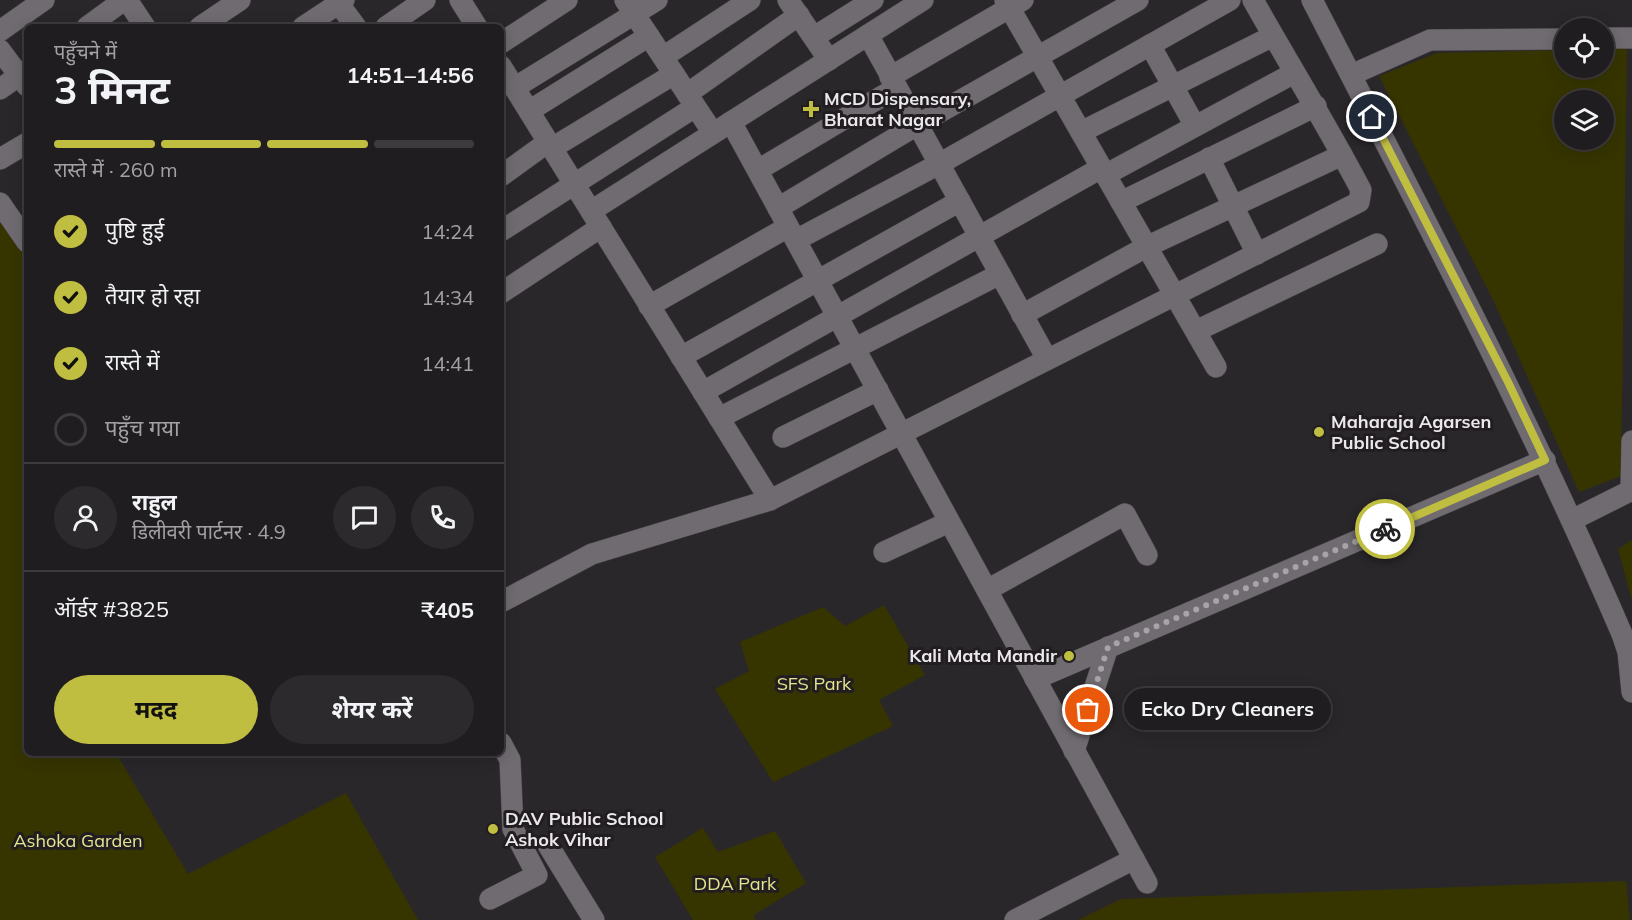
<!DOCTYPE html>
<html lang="hi">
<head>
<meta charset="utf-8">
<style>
  body { margin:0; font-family:Mulish,"Noto Sans Devanagari",sans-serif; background:#2d2a2d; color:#f1f3f6; height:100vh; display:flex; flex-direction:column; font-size:22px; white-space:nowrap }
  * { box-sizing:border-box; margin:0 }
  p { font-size:20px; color:#a2a2a5 }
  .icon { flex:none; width:33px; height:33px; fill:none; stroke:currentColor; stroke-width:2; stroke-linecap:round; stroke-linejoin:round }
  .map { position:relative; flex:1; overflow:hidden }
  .sheet { position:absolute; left:24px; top:24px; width:480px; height:732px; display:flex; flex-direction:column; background:#201d20; border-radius:9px; box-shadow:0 3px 15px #0003,0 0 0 2px #3d3b3e }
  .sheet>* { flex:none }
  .buttons { position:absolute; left:1554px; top:18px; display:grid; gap:12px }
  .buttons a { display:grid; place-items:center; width:60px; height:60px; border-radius:50%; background:#201d20; box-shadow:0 3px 15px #0003,0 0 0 2px #3d3b3e; font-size:30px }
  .pin { position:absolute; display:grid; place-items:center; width:51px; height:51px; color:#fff; margin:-26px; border:3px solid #fff; border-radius:50%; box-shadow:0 2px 6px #0007 }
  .courier { position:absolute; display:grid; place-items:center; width:60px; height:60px; margin:-30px; border:4px solid #c0be41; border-radius:50%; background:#fff; color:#222; box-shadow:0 2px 8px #0007 }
  .bubble { position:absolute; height:42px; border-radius:21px; background:#201d20; box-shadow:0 3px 15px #0003,0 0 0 2px #3d3b3e; font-size:20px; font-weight:700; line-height:42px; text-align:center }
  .head em { font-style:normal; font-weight:700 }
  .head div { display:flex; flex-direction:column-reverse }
  .head { display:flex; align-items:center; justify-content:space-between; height:102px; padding:0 30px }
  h1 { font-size:39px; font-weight:700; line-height:45px }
  .bar { display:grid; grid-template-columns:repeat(4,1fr); gap:9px 6px; align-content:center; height:72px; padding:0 30px }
  .bar i { height:8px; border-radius:4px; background:#3d3b3e }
  .bar .on { background:#c0be41 }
  .bar p { grid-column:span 4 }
  .line { display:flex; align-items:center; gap:15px; padding:0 30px; border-top:2px solid #3d3b3e }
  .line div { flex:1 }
  .round { display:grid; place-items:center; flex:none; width:63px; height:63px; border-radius:32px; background:#2d2a2d }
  ol { padding:0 30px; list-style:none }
  li { display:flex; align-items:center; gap:18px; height:66px }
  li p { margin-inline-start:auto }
  li .icon { padding:6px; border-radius:50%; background:#c0be41; color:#111; stroke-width:4 }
  li:last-child { color:#a2a2a5 }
  li i { width:33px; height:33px; border:3px solid #3d3b3e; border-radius:50% }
  .cta { display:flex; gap:12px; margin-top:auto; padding:12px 30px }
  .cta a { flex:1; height:69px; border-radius:36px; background:#c0be41; color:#111; font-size:24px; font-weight:700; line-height:69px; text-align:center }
  .cta a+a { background:#2d2a2d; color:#f1f3f6 }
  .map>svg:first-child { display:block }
  .green { fill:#363500; fill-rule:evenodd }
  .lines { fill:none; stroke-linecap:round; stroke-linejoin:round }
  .minor-casing { stroke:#474447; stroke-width:22 }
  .minor { stroke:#6f6b70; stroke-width:21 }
  .done { stroke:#a7a4a8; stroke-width:6; stroke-dasharray:0 10.8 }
  .route { stroke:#c0be41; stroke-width:8 }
  .poi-dot { fill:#c0be41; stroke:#211d21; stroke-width:2 }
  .labels { text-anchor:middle; stroke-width:6; stroke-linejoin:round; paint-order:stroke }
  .poi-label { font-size:18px; font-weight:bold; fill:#eae8eb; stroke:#211d21; text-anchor:start }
  .park-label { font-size:18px; fill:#e4e58e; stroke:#211d21 }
</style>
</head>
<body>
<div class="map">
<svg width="1632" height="920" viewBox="0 0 1632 920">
  <rect width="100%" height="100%" fill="#2a272b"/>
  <g class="green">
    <path d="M 1627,48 L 1621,476 L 1579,492 L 1495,304 L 1379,76 L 1437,53 L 1564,50 L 1564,68 L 1604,68 L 1604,49 ZM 1564,100 L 1604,100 L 1604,140 L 1564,140 Z"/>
    <path d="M 0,214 L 27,251 L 27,753 L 116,753 L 188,874 L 346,793 L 418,920 L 0,920 Z"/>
    <path d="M 1632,540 L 1632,600 L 1618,549 Z"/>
    <path d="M 884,605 L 925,675 L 879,700 L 893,726 L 773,782 L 715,689 L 749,671 L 740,642 L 823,607 L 845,626 Z"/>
    <path d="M 703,828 L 718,852 L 775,831 L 806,883 L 754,915 L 755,920 L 693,920 L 655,857 Z"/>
    <path d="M 1626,881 L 1630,920 L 1078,920 L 1121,899 Z"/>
  </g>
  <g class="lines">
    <g class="minor-casing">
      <g id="minor">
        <path d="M 127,0 L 145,27"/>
        <path d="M 336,0 L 356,27"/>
        <path d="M 460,0 L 477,27"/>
        <path d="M 625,0 L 713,133"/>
        <path d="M 788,0 L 829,60"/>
        <path d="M 1005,0 L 1216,367"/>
        <path d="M 1312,0 C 1420,209 1529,418 1622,634 L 1628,652 L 1632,692"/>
        <path d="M 87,27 L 124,0"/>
        <path d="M 200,27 L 240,0"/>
        <path d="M 303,27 L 344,0"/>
        <path d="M 386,27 L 425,0"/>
        <path d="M 0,31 L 44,0"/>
        <path d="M 868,35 L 1047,359"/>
        <path d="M 814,37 L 873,0"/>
        <path d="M 1604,38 L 1632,38"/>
        <path d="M 501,43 L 567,0"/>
        <path d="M 1150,45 L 1195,126"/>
        <path d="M 0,50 L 27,86"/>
        <path d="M 663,57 L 750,0"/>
        <path d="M 501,66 L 770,500"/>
        <path d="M 1351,75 L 1430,40 L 1564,39"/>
        <path d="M 890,77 L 1023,0"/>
        <path d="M 514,88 L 657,0"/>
        <path d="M 0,89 L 27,70"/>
        <path d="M 687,94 L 799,15"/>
        <path d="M 529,111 L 649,36"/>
        <path d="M 731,122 L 1147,883"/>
        <path d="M 1081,132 L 1273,36"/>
        <path d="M 552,148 L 674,74"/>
        <path d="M 1209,158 L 1257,254"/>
        <path d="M 0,159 L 27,143"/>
        <path d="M 758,170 L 896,88"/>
        <path d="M 1105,175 L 1294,73"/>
        <path d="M 501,176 L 548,142"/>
        <path d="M 1121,202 L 1316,106"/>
        <path d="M 0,203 L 27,242"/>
        <path d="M 778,208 L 917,125 L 1138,0"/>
        <path d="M 591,211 L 923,0"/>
        <path d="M 501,231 L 695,107"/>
        <path d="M 796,240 L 939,164 L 1230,0"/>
        <path d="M 501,293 L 601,227"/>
        <path d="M 649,306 L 788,227"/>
        <path d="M 1022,315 L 1146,247 L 1342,155"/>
        <path d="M 1196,331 L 1377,244"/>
        <path d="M 681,357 L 960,201"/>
        <path d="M 703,392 L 1101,168"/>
        <path d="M 719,418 L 1000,274"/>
        <path d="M 783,437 L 878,390"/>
        <path d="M 1631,490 L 1632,441"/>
        <path d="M 1572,520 L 1632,490"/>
        <path d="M 884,552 L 949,522"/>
        <path d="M 987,590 L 1125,514 L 1147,555"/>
        <path d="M 501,602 L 592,554 L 770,500 L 1359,202 L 1361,190 C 1327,125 1289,64 1253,0"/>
        <path d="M 1035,679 L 1545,460"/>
        <path d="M 1074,751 L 1108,647"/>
        <path d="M 548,845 L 594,920"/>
        <path d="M 490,899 L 537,875 L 513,829 L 510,760 L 501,743"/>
        <path d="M 1015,920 L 1134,859"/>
      </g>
    </g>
    <use href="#minor" class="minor"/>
  </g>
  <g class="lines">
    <path class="done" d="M 1088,710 L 1108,647 L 1385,529"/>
    <path class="route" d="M 1372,117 L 1508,382 L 1545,460 L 1385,529"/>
  </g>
  <g class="poi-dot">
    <path d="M808 100h6v6h6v6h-6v6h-6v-6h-6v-6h6z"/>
    <circle cx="1319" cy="432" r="6"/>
    <circle cx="1069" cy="656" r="6"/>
    <circle cx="493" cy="829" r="6"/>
  </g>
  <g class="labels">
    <g class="poi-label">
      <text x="824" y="105">MCD Dispensary,<tspan x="824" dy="21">Bharat Nagar</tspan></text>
      <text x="1331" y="428">Maharaja Agarsen<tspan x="1331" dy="21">Public School</tspan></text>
      <text x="1057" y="662" text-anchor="end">Kali Mata Mandir</text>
      <text x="505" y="825">DAV Public School<tspan x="505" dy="21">Ashok Vihar</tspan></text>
    </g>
    <g class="park-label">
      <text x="814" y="690">SFS Park</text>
      <text x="78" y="847">Ashoka Garden</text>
      <text x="735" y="890">DDA Park</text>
    </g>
  </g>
</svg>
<div class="buttons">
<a><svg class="icon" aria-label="locate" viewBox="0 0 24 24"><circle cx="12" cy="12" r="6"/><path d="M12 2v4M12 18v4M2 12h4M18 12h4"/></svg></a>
<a><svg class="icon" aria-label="layers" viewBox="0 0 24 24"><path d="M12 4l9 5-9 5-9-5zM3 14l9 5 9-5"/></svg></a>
</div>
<div class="pin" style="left:1088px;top:710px;background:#ea580c"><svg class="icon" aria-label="bag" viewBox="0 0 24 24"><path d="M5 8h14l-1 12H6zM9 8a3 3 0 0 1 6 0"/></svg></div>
<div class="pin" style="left:1372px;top:117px;background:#1f2937"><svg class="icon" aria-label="home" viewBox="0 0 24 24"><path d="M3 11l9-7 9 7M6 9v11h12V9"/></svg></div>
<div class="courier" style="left:1385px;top:529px"><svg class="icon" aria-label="bike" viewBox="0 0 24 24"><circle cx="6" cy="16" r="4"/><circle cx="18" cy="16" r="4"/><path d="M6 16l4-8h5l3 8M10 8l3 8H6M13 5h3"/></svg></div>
<div class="bubble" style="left:1124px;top:688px;width:207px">Ecko Dry Cleaners</div>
<section class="sheet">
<div class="head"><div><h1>3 मिनट</h1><p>पहुँचने में</p></div><em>14:51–14:56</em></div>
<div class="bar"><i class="on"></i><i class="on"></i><i class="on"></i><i></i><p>रास्ते में · 260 m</p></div>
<ol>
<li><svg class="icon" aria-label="check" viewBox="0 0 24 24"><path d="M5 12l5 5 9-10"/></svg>पुष्टि हुई<p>14:24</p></li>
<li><svg class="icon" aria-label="check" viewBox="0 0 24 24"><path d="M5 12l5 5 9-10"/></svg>तैयार हो रहा<p>14:34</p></li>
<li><svg class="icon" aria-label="check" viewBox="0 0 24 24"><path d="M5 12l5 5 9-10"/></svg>रास्ते में<p>14:41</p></li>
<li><i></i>पहुँच गया</li>
</ol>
<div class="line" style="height:108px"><a class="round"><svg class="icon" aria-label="person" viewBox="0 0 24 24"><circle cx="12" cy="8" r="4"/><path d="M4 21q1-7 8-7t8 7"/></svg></a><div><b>राहुल</b><p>डिलीवरी पार्टनर · 4.9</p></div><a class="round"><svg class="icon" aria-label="chat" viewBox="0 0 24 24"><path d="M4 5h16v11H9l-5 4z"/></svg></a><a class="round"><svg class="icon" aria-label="phone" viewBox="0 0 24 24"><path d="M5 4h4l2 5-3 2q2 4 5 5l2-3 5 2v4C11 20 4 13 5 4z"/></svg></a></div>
<div class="line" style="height:78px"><div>ऑर्डर #3825</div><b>₹405</b></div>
<div class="cta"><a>मदद</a><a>शेयर करें</a></div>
</section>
</div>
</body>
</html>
